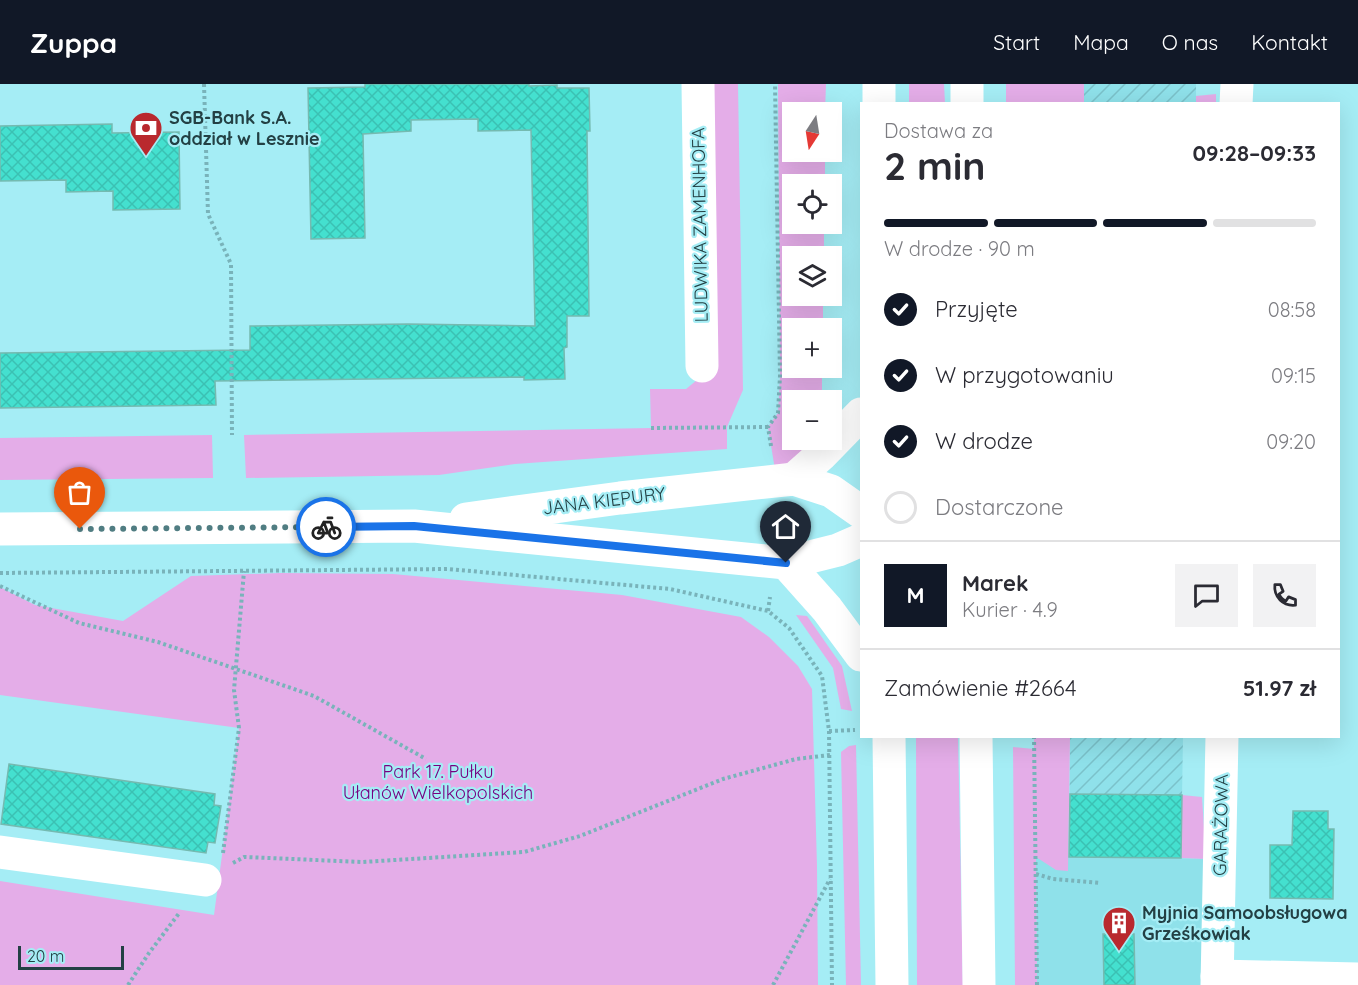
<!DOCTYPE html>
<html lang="pl">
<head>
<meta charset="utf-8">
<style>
  body { margin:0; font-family:Quicksand,sans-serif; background:#f2f2f3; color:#2b2b33; height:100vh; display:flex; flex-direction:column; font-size:22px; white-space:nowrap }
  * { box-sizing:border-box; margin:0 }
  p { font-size:20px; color:#7c7c81 }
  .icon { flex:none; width:33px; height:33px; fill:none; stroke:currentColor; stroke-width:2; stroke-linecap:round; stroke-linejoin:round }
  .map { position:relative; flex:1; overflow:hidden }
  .sheet { position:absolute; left:860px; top:18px; width:480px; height:636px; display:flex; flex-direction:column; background:#fff; border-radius:0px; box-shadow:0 6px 24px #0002 }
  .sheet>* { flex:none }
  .needle { width:39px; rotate:192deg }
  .controls { position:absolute; left:782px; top:18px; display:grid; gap:12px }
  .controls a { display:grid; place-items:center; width:60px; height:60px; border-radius:0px; background:#fff; box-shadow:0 6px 24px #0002; font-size:30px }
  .scale { position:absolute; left:18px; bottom:15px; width:106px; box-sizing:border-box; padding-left:6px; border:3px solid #234044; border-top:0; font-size:16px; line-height:21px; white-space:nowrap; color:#234044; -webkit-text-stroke:4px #a5edf5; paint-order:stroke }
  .pin { position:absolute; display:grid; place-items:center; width:51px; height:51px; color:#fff; margin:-62px -26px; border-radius:50% 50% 50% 0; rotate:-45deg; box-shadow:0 0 6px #0007 }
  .pin .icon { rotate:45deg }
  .courier { position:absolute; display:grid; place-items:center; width:60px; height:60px; margin:-30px; border:4px solid #1a73e8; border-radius:50%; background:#fff; color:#222; box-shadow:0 2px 8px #0007 }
  .overview em { font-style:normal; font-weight:700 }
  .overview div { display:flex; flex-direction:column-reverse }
  .overview { display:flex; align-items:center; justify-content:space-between; height:102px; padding:0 24px }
  h1 { font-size:39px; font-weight:700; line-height:45px }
  .bar { display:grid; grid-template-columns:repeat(4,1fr); gap:9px 6px; align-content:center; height:72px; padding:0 24px }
  .bar i { height:8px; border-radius:4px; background:#e1e1e2 }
  .bar .selected { background:#111827 }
  .bar p { grid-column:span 4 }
  .line { display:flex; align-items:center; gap:15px; padding:0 24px; border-top:2px solid #e1e1e2 }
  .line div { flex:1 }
  .round { display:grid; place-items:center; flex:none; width:63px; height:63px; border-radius:0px; background:#f2f2f3 }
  ol { padding:0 24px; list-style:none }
  li { display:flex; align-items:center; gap:18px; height:66px }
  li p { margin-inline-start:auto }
  li .icon { padding:6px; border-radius:50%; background:#111827; color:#fff; stroke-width:4 }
  li:last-child { color:#7c7c81 }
  li i { width:33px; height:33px; border:3px solid #e1e1e2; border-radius:50% }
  header { display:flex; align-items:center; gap:36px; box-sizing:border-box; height:84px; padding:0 30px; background:#111827; color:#fff }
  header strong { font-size:28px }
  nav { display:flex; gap:33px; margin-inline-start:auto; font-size:21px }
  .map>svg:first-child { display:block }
  .built { fill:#8fe1ea }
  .industrial { fill:url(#industrial-furrows) }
  .green { fill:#e4ade8 }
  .building { fill:url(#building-cross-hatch); stroke:#75bab0; stroke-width:1.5 }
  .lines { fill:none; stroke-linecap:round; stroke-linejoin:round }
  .path { stroke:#79b3ba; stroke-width:4; stroke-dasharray:3 3; stroke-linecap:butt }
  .minor { stroke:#fff; stroke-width:33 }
  .major { stroke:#fff; stroke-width:33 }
  .done { stroke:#507d82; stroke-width:6; stroke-dasharray:0 10.8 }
  .route { stroke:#1a73e8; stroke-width:8 }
  .labels { text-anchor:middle; stroke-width:4.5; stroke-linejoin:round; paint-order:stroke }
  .poi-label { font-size:18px; font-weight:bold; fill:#234044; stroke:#a5edf5; text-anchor:start }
  .street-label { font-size:18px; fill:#234044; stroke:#a5edf5 }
  .park-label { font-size:18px; fill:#770080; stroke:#a5edf5 }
</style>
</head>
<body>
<header>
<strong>Zuppa</strong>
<nav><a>Start</a><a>Mapa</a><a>O nas</a><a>Kontakt</a></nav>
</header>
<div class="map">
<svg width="1358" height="901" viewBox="0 0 1358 901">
  <defs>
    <pattern id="industrial-furrows" width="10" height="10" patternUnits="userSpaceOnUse" patternTransform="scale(1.5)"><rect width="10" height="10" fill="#8fe1ea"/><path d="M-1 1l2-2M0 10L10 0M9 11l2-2" fill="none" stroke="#7bc2ca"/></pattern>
    <pattern id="building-cross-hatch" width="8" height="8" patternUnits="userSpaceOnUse" patternTransform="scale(1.5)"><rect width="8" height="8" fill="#44e0cf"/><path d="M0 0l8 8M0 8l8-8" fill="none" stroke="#3bc1b3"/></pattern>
  </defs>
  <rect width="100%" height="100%" fill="#a5edf5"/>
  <path class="built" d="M 1036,772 L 1220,775 L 1217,901 L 1037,901 Z"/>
  <g class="industrial">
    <rect x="1084" y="0" width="112" height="19"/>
    <path d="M 1070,653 L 1183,653 L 1181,774 L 1069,773 Z"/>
  </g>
  <g class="green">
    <path d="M 698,0 L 738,0 L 743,306 L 727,343 L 727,365 L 515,380 L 439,391 L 246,394 L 244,351 L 651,344 L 650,305 L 686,305 L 697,296 Z"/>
    <path d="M 778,0 L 826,0 L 825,28 L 792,28 L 792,68 L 825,68 L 825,100 L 792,100 L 792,140 L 824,140 L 824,172 L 792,172 L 792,212 L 823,212 L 823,244 L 792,244 L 792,284 L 822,284 L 822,316 L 792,316 L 792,356 L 822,356 L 777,398 L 768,343 L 778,329 L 780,292 Z"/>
    <path d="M 909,0 L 944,0 L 945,19 L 909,19 Z"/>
    <rect x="1006" y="0" width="78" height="19"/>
    <path d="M 1216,10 L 1216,19 L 1196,19 L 1196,12 Z"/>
    <path d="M 212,351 L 213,394 L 0,396 L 0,354 Z"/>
    <path d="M 280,489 L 393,490 L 622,511 L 741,533 L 769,553 L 798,582 L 812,605 L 817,782 L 818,901 L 0,901 L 0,797 L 214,831 L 239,644 L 0,611 L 0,503 L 35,521 L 123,537 L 191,492 Z"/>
    <path d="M 796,531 L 807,532 L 842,582 L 852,627 L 841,625 L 833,584 Z"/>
    <path d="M 916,653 L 958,653 L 963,901 L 917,901 Z"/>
    <path d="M 1034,653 L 1070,653 L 1068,787 L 1056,786 L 1036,773 L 1037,901 L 1015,901 L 1013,663 L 1034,665 Z"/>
    <path d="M 856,661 L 861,901 L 846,901 L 841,668 L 849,662 Z"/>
    <path d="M 1182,711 L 1202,713 L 1206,775 L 1181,774 Z"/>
  </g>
  <g class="building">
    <path d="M 365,0 L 529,0 L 529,2 L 557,1 L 557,4 L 589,4 L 590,47 L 587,47 L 589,232 L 567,232 L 567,263 L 564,264 L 565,295 L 524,296 L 524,293 L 215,297 L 216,321 L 0,324 L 0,269 L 250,266 L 250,242 L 408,240 L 535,242 L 531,46 L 478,47 L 478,35 L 411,36 L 411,47 L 363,50 L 365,154 L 311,155 L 308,4 L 365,3 Z"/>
    <path d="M 112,40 L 112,49 L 179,48 L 180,125 L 113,126 L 113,107 L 66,108 L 66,96 L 0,97 L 0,42 Z"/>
    <path d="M 9,680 L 215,710 L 214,721 L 221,722 L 215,759 L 208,758 L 206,769 L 1,740 Z"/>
    <path d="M 1070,710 L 1182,711 L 1181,774 L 1069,773 Z"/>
    <path d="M 1293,727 L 1328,727 L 1328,745 L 1334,745 L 1333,815 L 1270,814 L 1270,761 L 1292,761 Z"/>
    <path d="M 1103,850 L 1134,850 L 1135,901 L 1104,901 Z"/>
  </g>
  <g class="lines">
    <g class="path">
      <path d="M 204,0 L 208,130 L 231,180 L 232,351"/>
      <path d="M 651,344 L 768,343"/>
      <path d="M 771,362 L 768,343 L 778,329 L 780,292 L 775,0"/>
      <path d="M 0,489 L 448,485 L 670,505 L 768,527 L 789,544 L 822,592 L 829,647 L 832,901"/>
      <path d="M 0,502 L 79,539 L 158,558 L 314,612 L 426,675"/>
      <path d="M 768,527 L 770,513"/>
      <path d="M 829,647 L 855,646"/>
      <path d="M 1034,652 L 1037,901"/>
      <path d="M 223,769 L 239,644 L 234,606 L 244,487"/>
      <path d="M 233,779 L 244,773 L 363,778 L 524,768 L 580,752 L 723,695 L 796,675 L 830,671"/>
      <path d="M 1036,790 L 1053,795 L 1101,799"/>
      <path d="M 128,901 L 149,869 L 180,828"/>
      <path d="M 773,901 L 830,795"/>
    </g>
    <g class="minor">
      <path d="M 698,0 L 702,282"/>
      <path d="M 1236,20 L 1237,0"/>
      <path d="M 794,395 L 821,371 L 861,330"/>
      <path d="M 466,435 L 620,414 L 794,395 L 831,407 L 861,428"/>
      <path d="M 0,445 L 414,442 L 786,479 L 838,466 L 861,456"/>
      <path d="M 786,479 L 827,525 L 861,571"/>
      <path d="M 0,768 L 205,796"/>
      <path d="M 1217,892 L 1358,895"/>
      <path d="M 1217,901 L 1222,652"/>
    </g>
    <g class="major">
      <path d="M 879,0 L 879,20"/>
      <path d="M 967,0 L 967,20"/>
      <path d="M 889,652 L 892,901"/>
      <path d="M 976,652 L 979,901"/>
    </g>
  </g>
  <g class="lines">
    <path class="done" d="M 80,445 L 326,443"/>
    <path class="route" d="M 326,443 L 414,442 L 786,479"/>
  </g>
  <defs>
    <g id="bank-pin" transform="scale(1.725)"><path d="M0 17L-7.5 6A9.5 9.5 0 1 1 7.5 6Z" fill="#b9292e" stroke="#a5edf5"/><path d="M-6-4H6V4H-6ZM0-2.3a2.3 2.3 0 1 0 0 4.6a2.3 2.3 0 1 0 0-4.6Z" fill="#fff"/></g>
    <g id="building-pin" transform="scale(1.725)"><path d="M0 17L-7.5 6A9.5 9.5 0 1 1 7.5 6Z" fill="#b9292e" stroke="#a5edf5"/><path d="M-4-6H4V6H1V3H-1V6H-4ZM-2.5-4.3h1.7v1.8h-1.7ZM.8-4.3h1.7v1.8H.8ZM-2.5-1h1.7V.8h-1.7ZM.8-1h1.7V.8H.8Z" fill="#fff"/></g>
  </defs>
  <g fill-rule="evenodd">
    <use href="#bank-pin" x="146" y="44"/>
    <use href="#building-pin" x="1119" y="839"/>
  </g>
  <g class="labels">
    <g class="poi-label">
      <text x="169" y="40">SGB-Bank S.A.<tspan x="169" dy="21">oddział w Lesznie</tspan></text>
      <text x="1142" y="835">Myjnia Samoobsługowa<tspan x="1142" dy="21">Grześkowiak</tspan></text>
    </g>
    <g class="street-label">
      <text transform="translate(700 141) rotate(-91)" y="6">LUDWIKA ZAMENHOFA</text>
      <text transform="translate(604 417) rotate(-7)" y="6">JANA KIEPURY</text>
      <text transform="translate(1221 741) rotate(-89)" y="6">GARAŻOWA</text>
    </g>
    <g class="park-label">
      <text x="438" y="694">Park 17. Pułku<tspan x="438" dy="21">Ułanów Wielkopolskich</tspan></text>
    </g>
  </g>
</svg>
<div class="controls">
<a><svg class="needle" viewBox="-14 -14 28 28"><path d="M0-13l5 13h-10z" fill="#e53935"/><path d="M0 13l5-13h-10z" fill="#7c7c81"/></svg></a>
<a><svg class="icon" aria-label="locate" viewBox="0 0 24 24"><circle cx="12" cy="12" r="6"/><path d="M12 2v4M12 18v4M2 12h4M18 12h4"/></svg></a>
<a><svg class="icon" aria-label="layers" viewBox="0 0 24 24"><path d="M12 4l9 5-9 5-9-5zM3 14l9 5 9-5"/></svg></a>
<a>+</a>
<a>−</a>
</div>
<div class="scale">20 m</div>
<div class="pin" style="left:80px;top:445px;background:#ea580c"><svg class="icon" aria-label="bag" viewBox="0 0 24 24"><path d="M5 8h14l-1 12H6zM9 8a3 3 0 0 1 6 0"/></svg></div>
<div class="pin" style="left:786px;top:479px;background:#1f2937"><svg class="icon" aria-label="home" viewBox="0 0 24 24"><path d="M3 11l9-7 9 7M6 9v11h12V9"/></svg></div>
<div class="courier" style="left:326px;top:443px"><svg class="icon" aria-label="bike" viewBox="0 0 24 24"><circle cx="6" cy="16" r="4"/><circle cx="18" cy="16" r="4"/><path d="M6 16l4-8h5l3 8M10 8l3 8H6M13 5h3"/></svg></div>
<section class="sheet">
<div class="overview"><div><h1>2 min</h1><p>Dostawa za</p></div><em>09:28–09:33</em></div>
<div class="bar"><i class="selected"></i><i class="selected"></i><i class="selected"></i><i></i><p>W drodze · 90 m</p></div>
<ol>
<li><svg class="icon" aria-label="check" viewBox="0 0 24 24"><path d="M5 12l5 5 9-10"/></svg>Przyjęte<p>08:58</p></li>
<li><svg class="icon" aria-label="check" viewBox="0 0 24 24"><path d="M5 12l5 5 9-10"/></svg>W przygotowaniu<p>09:15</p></li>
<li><svg class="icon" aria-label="check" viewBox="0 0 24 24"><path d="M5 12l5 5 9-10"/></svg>W drodze<p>09:20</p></li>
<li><i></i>Dostarczone</li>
</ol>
<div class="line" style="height:108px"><b class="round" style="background:#111827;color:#fff">M</b><div><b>Marek</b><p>Kurier · 4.9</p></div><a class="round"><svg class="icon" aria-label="chat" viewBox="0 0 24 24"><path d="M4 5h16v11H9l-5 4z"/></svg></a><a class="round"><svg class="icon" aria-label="phone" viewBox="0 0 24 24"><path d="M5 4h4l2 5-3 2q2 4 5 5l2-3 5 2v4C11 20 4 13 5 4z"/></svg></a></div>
<div class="line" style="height:78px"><div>Zamówienie #2664</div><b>51.97 zł</b></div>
</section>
</div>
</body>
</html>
